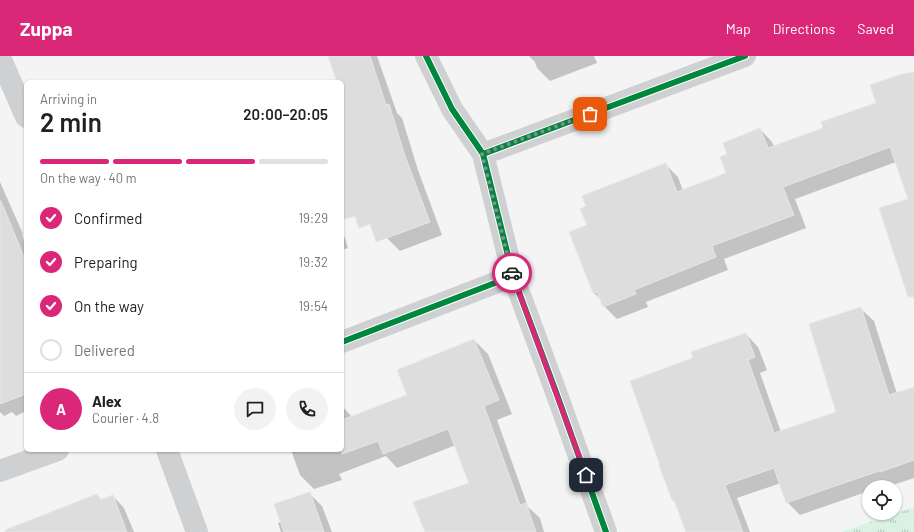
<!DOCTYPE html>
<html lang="en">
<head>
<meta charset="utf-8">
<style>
  body { margin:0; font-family:Barlow,sans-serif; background:#f2f2f2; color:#202124; height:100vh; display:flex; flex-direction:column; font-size:15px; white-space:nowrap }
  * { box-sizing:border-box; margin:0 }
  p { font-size:13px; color:#757577 }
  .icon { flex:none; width:22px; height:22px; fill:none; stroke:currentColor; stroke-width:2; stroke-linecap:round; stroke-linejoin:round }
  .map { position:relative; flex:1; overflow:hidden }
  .panel { position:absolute; left:24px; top:24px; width:320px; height:372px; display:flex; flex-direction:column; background:#fff; border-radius:6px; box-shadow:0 1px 3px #0004 }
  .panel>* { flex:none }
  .fabs { position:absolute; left:862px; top:424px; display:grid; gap:8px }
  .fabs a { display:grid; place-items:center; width:40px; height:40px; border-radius:50%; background:#fff; box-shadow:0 1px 3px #0004; font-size:20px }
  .pin { position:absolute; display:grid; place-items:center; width:34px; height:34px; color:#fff; margin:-17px; border-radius:8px; box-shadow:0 2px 6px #0006 }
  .courier { position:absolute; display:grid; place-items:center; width:40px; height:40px; margin:-20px; border:3px solid #db2777; border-radius:50%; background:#fff; color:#222; box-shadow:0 1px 5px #0007 }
  .overview em { font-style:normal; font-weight:600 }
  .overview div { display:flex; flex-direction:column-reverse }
  .overview { display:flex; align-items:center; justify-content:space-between; height:68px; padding:0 16px }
  h1 { font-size:26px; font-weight:600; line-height:30px }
  .bar { display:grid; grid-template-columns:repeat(4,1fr); gap:6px 4px; align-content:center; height:48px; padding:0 16px }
  .bar i { height:5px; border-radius:3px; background:#e0e0e0 }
  .bar .on { background:#db2777 }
  .bar p { grid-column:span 4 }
  .line { display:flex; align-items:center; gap:10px; padding:0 16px; border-top:1px solid #e0e0e0 }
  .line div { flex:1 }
  .round { display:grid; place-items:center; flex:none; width:42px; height:42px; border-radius:21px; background:#f2f2f2 }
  ol { padding:0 16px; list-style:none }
  li { display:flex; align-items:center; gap:12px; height:44px }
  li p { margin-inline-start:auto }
  li .icon { padding:4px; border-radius:50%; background:#db2777; color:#fff; stroke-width:4 }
  li:last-child { color:#757577 }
  li i { width:22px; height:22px; border:2px solid #e0e0e0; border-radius:50% }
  header { display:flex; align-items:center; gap:24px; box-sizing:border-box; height:56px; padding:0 20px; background:#db2777; color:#fff }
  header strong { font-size:19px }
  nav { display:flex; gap:22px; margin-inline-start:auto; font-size:14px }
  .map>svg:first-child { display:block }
  .grass { fill:url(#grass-tufts) }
  .shadow { fill:#0003 }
  .building { fill:#ddddde; stroke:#e5e6e7 }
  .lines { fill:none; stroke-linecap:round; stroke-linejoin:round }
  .minor { stroke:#ced0d2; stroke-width:22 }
  .cycleway-casing { stroke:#fff; stroke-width:8 }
  .cycleway { stroke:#00873e; stroke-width:6 }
  .done { stroke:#868d94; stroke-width:4; stroke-dasharray:0 7.2 }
  .route { stroke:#db2777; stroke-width:5 }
</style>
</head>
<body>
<header>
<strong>Zuppa</strong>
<nav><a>Map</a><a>Directions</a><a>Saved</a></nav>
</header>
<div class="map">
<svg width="914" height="476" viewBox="0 0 914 476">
  <defs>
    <pattern id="grass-tufts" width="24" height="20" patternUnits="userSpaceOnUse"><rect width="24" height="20" fill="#d9f2e3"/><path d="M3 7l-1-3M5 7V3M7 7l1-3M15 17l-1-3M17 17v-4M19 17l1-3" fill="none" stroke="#b2c7bb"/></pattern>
  </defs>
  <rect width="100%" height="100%" fill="#f4f4f4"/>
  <path class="grass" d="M 914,451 L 914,476 L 841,476 Z"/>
  <g class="shadow">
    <path d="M 329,0 L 377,0 L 397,57 L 402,62 L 418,114 L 442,179 L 400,195 L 387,182 L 342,36 L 342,26 L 338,26 Z"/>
    <path d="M 529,0 L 594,0 L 597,7 L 550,25 L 537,12 L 535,6 Z"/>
    <path d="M 914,17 L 914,243 L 906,218 L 909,143 L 896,106 L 795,143 L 806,172 L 724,203 L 728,214 L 646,246 L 648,251 L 617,263 L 604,250 L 602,245 L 594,237 L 588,169 L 665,108 L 678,121 L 683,135 L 728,118 L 728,98 L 760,73 L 772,86 L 774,91 L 825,73 L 877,47 Z"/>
    <path d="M 0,126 L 23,178 L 22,179 L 26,190 L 26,355 L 16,360 L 12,356 L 4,360 L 0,356 Z"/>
    <path d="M 342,173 L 348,192 L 342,194 Z"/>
    <path d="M 861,253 L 874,265 L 897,338 L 914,335 L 914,422 L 893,429 L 892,427 L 881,431 L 869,431 L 869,435 L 800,459 L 787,446 L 781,427 L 737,442 L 750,476 L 687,476 L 676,447 L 673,444 L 695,303 L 746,278 L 758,291 L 767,314 L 760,317 L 781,376 L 838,357 Z"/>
    <path d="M 474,284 L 488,298 L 512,358 L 497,364 L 528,451 L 540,462 L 544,476 L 426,476 L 470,428 L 456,389 L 397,412 L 386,400 L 339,418 L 342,424 L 314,433 L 300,419 L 291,394 L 342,394 L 342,350 L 352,361 L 408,340 Z"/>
    <path d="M 309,437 L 322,450 L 332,476 L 281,476 L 278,467 L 281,466 Z"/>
    <path d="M 97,439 L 102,444 L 113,440 L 124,452 L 134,476 L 35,476 Z"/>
  </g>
  <g class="building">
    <path d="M 328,0 L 370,0 L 386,49 L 389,48 L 405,100 L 430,166 L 376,186 L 370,168 L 359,172 L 355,160 L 342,164 L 342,26 L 337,26 Z"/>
    <path d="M 914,16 L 914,241 L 908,241 L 879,152 L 908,143 L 890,91 L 783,131 L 794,159 L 712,190 L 716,201 L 634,234 L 636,238 L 603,251 L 597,236 L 593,237 L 569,176 L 587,169 L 580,153 L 586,150 L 582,140 L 666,107 L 677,136 L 726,117 L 720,101 L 727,98 L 723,87 L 760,72 L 768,92 L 823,72 L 821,66 L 876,47 L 870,29 L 905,17 L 905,18 Z"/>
    <path d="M 0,145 L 1,145 L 26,206 L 26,338 L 0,348 Z"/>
    <path d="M 861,251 L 889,339 L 914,331 L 914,404 L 880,416 L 879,415 L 786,447 L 774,412 L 725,429 L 743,476 L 686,476 L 674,444 L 672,444 L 659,409 L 660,409 L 630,325 L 693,302 L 691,296 L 746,277 L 755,301 L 748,304 L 774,377 L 836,356 L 809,268 Z"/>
    <path d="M 474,283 L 499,344 L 484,350 L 520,449 L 526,447 L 536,476 L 425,476 L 413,446 L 469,427 L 448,373 L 383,398 L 378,385 L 342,398 L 342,364 L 407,339 L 397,314 Z"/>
    <path d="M 310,436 L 324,476 L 284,476 L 274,448 Z"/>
    <path d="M 97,438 L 100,444 L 113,439 L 127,476 L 6,476 L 5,474 Z"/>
  </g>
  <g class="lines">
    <g class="minor">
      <path d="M 426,0 L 452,53 L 483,98 L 513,220 L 556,336 L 606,476"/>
      <path d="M 0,1 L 26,61"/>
      <path d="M 483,98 L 745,0"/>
      <path d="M 342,286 L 513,220"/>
      <path d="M 167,394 L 197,476"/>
      <path d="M 0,415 L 58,394"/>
    </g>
    <g class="cycleway-casing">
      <g id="cycleway">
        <path d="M 426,0 L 452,53 L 483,98 L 513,220 L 556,336 L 606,476"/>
        <path d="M 483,98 L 745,0"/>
        <path d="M 342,286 L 513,220"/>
      </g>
    </g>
    <use href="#cycleway" class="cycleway"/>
  </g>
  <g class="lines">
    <path class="done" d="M 512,217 L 482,98 L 590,58"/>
    <path class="route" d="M 512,217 L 586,419"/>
  </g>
</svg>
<div class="fabs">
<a><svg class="icon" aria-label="locate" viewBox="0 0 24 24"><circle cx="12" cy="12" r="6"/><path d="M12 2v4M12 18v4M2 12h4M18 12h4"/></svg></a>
</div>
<div class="pin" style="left:590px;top:58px;background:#ea580c"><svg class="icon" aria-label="bag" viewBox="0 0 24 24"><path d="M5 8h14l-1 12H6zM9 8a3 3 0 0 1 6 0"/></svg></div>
<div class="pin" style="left:586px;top:419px;background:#1f2937"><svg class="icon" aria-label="home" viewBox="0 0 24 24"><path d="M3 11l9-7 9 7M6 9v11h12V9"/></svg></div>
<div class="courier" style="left:512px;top:217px"><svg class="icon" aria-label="car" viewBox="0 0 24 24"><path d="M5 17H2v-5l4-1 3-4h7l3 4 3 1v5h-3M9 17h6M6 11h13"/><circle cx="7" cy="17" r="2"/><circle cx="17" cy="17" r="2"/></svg></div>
<section class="panel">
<div class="overview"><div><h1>2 min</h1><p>Arriving in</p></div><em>20:00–20:05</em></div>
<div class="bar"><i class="on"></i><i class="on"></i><i class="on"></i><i></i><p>On the way · 40 m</p></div>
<ol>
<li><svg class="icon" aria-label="check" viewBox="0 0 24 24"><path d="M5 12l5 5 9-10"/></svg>Confirmed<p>19:29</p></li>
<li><svg class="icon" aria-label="check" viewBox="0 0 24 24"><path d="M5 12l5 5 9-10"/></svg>Preparing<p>19:32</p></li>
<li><svg class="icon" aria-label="check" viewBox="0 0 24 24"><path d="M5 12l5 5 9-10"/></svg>On the way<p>19:54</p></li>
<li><i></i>Delivered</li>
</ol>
<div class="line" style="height:72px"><b class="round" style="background:#db2777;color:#fff">A</b><div><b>Alex</b><p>Courier · 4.8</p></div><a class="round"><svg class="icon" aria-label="chat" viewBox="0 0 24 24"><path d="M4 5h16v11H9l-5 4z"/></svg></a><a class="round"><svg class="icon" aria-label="phone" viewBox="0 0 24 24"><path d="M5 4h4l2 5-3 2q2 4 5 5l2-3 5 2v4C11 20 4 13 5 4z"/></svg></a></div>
</section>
</div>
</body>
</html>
